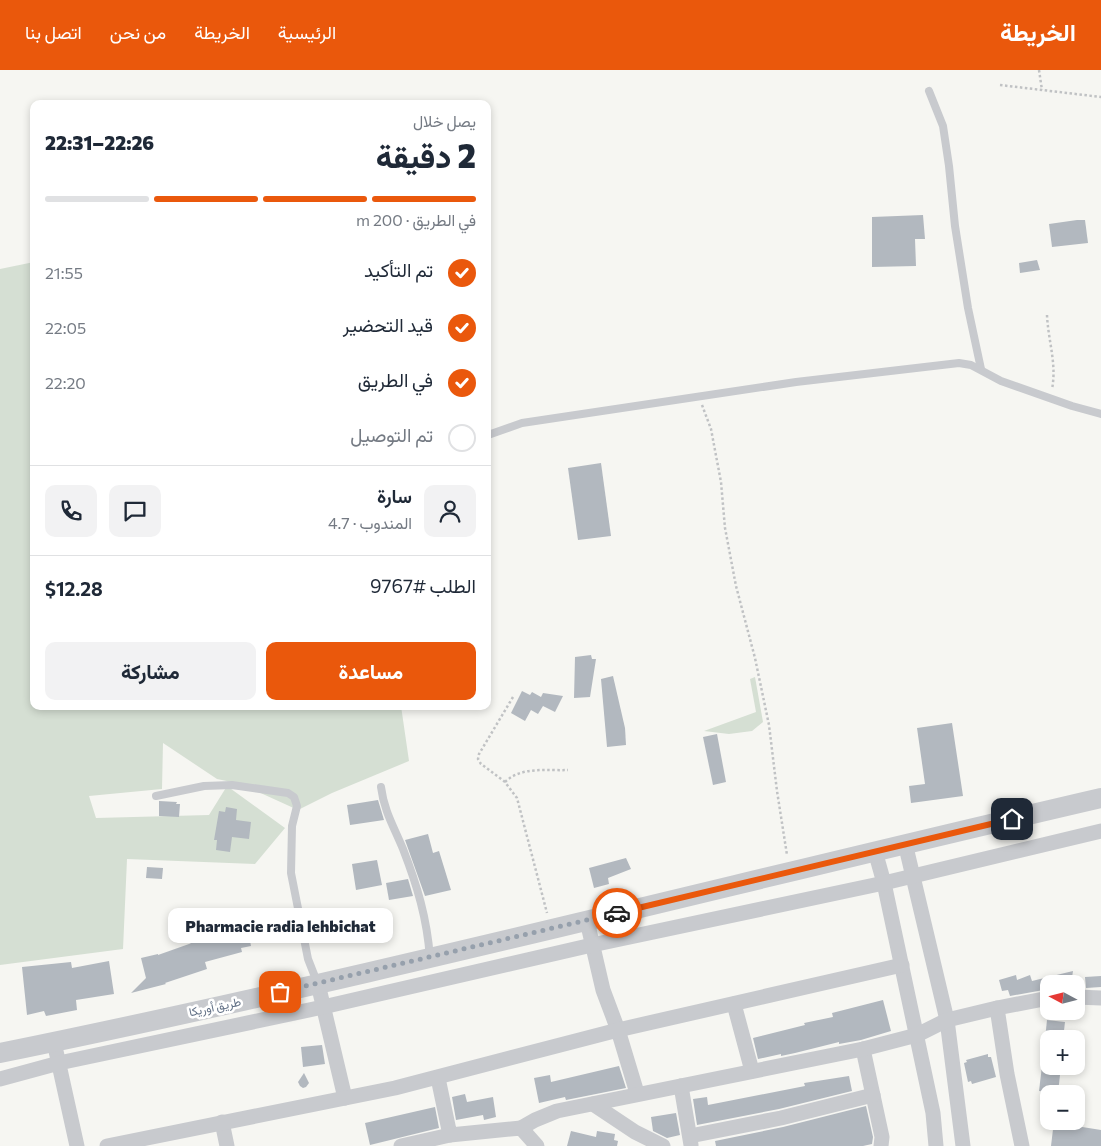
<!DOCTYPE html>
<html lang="ar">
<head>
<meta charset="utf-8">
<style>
  body { margin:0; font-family:Commissioner,Vazirmatn,sans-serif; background:#f2f2f3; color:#1f2937; direction:rtl; height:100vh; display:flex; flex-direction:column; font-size:19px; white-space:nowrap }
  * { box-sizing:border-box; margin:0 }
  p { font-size:16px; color:#747a83 }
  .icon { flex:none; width:28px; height:28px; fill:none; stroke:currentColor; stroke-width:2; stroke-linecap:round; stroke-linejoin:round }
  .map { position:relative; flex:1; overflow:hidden; direction:ltr }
  .sheet { position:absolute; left:30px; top:30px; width:461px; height:610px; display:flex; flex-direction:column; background:#fff; border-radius:10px; box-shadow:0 2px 8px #0003; direction:rtl }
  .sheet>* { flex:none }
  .needle { width:32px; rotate:277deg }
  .controls { position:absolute; left:1040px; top:905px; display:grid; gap:10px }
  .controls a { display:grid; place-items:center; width:45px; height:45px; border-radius:10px; background:#fff; box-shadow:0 2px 8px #0003; font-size:25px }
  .pin { position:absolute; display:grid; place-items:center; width:42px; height:42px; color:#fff; margin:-21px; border-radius:10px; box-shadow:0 2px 8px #0006 }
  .courier { position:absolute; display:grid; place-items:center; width:50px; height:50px; margin:-25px; border:4px solid #ea580c; border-radius:50%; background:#fff; color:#222; box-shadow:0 1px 6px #0007 }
  .bubble { position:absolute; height:35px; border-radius:10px; background:#fff; box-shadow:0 2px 8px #0003; font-size:16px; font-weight:800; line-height:35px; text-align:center; direction:rtl }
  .head em { font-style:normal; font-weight:800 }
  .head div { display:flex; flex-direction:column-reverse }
  .head { display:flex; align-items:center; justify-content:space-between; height:85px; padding:0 15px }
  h1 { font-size:32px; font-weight:800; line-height:38px }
  .bar { display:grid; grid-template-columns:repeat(4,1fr); gap:8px 5px; align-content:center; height:60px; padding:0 15px }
  .bar i { height:6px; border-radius:4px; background:#e0e1e3 }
  .bar .on { background:#ea580c }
  .bar p { grid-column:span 4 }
  .line { display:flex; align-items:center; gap:12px; padding:0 15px; border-top:1px solid #e0e1e3 }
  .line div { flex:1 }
  .round { display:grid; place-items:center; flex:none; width:52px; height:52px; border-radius:10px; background:#f2f2f3 }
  ol { padding:0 15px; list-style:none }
  li { display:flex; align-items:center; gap:15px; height:55px }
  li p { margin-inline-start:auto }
  li .icon { padding:5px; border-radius:50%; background:#ea580c; color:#fff; stroke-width:4 }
  li:last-child { color:#747a83 }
  li i { width:28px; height:28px; border:2px solid #e0e1e3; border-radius:50% }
  .action { display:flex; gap:10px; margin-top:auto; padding:10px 15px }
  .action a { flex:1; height:58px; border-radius:10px; background:#ea580c; color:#fff; font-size:20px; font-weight:800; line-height:58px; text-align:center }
  .action a+a { background:#f2f2f3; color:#1f2937 }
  header { display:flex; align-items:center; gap:30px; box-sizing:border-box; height:70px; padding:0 25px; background:#ea580c; color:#fff }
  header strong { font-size:24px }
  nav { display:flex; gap:28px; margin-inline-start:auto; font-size:18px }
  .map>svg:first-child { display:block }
  .green { fill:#d5dfd3 }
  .building { fill:#b2b8bf }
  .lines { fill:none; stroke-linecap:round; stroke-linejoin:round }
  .path { stroke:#c0c2c4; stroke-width:2.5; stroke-dasharray:2.5 2.5; stroke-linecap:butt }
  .service { stroke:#c8cace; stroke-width:8 }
  .minor { stroke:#c8cace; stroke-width:15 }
  .tertiary { stroke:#c8cace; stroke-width:20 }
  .done { stroke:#96a0ac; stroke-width:5; stroke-dasharray:0 9 }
  .route { stroke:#ea580c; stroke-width:6 }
  .labels { text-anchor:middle; stroke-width:5; stroke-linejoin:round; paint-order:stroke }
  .street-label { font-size:12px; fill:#627186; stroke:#fff }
</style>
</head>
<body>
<header>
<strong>الخريطة</strong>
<nav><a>الرئيسية</a><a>الخريطة</a><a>من نحن</a><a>اتصل بنا</a></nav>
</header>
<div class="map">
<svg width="1101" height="1076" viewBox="0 0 1101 1076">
  <rect width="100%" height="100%" fill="#f6f6f2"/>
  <g class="green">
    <path d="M 34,192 L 34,636 L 401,636 L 409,691 L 332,723 L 298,740 L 241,714 L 217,709 L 163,673 L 162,719 L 89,726 L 96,748 L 209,745 L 227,716 L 285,758 L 255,794 L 127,789 L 123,879 L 0,895 L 0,199 Z"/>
    <path d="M 755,607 L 763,652 L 752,661 L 729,664 L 704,661 L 756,642 L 750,609 Z"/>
  </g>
  <g class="building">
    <path d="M 923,145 L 925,169 L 915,169 L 916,196 L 872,197 L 872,147 Z"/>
    <path d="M 1077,150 L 1085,150 L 1088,173 L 1052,177 L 1049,154 Z"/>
    <path d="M 1037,190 L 1040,200 L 1020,203 L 1019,193 Z"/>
    <path d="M 601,393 L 611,466 L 578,470 L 568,398 Z"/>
    <path d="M 591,585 L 592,589 L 596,589 L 590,627 L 574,628 L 575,587 Z"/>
    <path d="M 613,606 L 625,658 L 626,675 L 607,677 L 601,609 Z"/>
    <path d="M 522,621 L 530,625 L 532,622 L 541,627 L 543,623 L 563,626 L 555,642 L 543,636 L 538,644 L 531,640 L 525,651 L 511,643 Z"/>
    <path d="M 952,653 L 963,726 L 911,733 L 909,716 L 925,714 L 917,658 Z"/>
    <path d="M 717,664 L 726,712 L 713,715 L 703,667 Z"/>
    <path d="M 378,730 L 384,750 L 350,755 L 347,735 Z"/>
    <path d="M 159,731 L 177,732 L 176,734 L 180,734 L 179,747 L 159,746 Z"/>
    <path d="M 226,737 L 237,739 L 236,750 L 251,752 L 249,769 L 232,767 L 230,782 L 216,780 L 217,770 L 214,770 L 219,741 L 225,742 Z"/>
    <path d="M 428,764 L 433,783 L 439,781 L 451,820 L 425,826 L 405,770 Z"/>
    <path d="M 626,788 L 631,799 L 608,808 L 609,814 L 594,818 L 589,798 Z"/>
    <path d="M 377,790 L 382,815 L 356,820 L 352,794 Z"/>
    <path d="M 147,797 L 163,798 L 162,809 L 146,808 Z"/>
    <path d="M 408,809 L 413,826 L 389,830 L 386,813 Z"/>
    <path d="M 247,854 L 251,876 L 241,878 L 242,882 L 205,892 L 207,899 L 165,913 L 166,914 L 131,923 L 146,908 L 141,888 L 158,884 L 158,885 L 189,874 L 200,869 L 199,866 Z"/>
    <path d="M 109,891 L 114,924 L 76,930 L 77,940 L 46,946 L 44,941 L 27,945 L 22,897 L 71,892 L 72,898 Z"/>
    <path d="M 1073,901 L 1071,914 L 1049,914 L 1049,919 L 1010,926 L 1008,920 L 1002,921 L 999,910 L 1016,905 L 1017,910 L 1030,905 L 1032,911 Z"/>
    <path d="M 1101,906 L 1101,917 L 1086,918 L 1085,907 Z"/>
    <path d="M 883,930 L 891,961 L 861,970 L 839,974 L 839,972 L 795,983 L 781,986 L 781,984 L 758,989 L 753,968 L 805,955 L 804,953 L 833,947 L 832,943 Z"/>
    <path d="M 1047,950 L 1065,952 L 1063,969 L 1045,969 Z"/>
    <path d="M 322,975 L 325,994 L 303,997 L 301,977 Z"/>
    <path d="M 988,984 L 988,987 L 991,987 L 996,1007 L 972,1014 L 971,1011 L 968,1012 L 964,993 L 967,992 L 966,990 Z"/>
    <path d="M 619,996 L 626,1018 L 566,1030 L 565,1027 L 539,1033 L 534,1008 L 550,1005 L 551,1012 Z"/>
    <path d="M 1042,996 L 1061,996 L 1058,1023 L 1039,1021 Z"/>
    <path d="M 304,1003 L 309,1013 L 306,1017 L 303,1018 L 300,1016 L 298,1012 Z"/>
    <path d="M 849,1006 L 852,1021 L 779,1039 L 697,1055 L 693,1029 L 707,1027 L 708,1035 L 805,1016 L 804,1013 L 817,1011 Z"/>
    <path d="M 465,1024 L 467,1032 L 493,1027 L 496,1047 L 484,1050 L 483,1045 L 456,1050 L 452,1027 Z"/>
    <path d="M 866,1036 L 873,1067 L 872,1074 L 863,1076 L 716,1076 L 715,1071 L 783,1057 Z"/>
    <path d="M 435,1037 L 439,1058 L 370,1075 L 365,1053 Z"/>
    <path d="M 676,1043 L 680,1065 L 667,1068 L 653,1061 L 651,1047 Z"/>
    <path d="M 1054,1051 L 1077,1051 L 1076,1056 L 1101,1060 L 1101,1076 L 1051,1076 Z"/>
    <path d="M 571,1061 L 596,1067 L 597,1061 L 615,1064 L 614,1070 L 618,1071 L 617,1076 L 567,1076 Z"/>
  </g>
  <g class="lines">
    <g class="path">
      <path d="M 1039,0 L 1042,20"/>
      <path d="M 1000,15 L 1101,27"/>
      <path d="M 1047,245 C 1048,270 1057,294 1052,319"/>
      <path d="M 702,335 L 711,359 L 721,412 L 725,458 L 736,516 L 755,588 L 769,655 L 777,721 L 787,785"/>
      <path d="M 513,627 L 479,684 L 478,689 L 481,694 L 505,712 L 517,728 L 547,843"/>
      <path d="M 505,712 C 521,696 548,701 568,700"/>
    </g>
    <g class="service">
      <path d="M 929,21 L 943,56 L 949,96 L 955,156 L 968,238 L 981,299"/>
      <path d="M 488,365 L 522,353 L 796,312 L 959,293 L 971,295 L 1001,311 L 1072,336 L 1101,344"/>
      <path d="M 381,717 C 384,741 394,757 403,779 C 417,815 427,848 430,888"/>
      <path d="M 156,726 L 204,716 L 232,715 L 288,723 L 294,727 L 297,736 L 292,756 L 291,803 L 308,889 L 317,912"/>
    </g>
    <g class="minor">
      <path d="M 905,773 L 947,950 L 963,1076"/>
      <path d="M 875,781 L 884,813 L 933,1043 L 936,1076"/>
      <path d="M 587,851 L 603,920 L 618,960 L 637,1023"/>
      <path d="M 318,914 L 345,1028"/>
      <path d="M 1076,927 L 1101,928"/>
      <path d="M 734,934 L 752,1001"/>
      <path d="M 54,972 L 77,1076"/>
      <path d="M 863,979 L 882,1067 L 881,1076"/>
      <path d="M 438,1008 L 450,1065 L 521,1058 L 537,1076"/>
      <path d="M 0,1009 L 59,993 L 323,937 L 592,875 L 884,813 L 1101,761"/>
      <path d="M 681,1016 L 691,1075"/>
      <path d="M 593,1034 L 635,1062 L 663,1076"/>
      <path d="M 222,1052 L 227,1076"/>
      <path d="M 521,1058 L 535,1050 L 557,1041 L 863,979 L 917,965 L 947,950 L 997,938"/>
      <path d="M 690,1066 L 781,1048 L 873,1025"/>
      <path d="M 107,1076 L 395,1018 L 618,960 L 902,895"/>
      <path d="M 401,1076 L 450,1065"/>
      <path d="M 1022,1076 L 1007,1004 L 997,938 L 1049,928"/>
    </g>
    <path class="tertiary" d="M 0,983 C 369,908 734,813 1101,728"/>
  </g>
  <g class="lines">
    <path class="done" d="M 280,922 L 617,843"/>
    <path class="route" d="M 617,843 L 1012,749"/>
  </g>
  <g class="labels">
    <g class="street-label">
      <text transform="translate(215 937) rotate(-12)" y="4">طريق أوريكا</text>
    </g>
  </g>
</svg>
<div class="controls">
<a><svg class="needle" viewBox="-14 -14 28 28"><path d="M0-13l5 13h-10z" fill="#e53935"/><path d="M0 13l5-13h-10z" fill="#747a83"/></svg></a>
<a>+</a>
<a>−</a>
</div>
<div class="pin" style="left:280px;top:922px;background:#ea580c"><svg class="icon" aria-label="bag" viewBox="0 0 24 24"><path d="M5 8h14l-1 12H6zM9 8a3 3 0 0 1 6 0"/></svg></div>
<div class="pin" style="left:1012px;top:749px;background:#1f2937"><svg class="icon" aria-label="home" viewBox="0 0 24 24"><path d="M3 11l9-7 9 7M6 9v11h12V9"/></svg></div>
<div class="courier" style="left:617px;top:843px"><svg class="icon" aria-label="car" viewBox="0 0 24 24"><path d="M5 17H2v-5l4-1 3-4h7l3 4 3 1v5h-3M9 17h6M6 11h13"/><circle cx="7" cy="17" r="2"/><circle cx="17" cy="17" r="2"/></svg></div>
<div class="bubble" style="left:168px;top:838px;width:225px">Pharmacie radia lehbichat</div>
<section class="sheet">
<div class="head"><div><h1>2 دقيقة</h1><p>يصل خلال</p></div><em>22:26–22:31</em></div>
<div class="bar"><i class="on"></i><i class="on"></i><i class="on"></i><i></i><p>في الطريق · 200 m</p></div>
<ol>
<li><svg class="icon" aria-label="check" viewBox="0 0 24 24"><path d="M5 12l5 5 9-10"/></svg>تم التأكيد<p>21:55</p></li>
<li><svg class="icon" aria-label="check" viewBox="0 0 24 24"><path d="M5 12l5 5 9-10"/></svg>قيد التحضير<p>22:05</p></li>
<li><svg class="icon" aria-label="check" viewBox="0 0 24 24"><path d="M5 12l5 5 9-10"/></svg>في الطريق<p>22:20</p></li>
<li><i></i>تم التوصيل</li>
</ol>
<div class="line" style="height:90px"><a class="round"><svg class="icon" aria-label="person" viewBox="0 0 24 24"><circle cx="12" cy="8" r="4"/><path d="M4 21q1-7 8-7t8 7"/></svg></a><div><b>سارة</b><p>المندوب · 4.7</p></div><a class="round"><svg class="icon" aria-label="chat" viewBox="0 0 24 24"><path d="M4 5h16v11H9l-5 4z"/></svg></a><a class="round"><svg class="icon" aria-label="phone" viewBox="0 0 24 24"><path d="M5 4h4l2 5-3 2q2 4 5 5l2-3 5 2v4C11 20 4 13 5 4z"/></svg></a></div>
<div class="line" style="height:65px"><div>الطلب #9767</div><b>$12.28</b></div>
<div class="action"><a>مساعدة</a><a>مشاركة</a></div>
</section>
</div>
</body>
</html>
